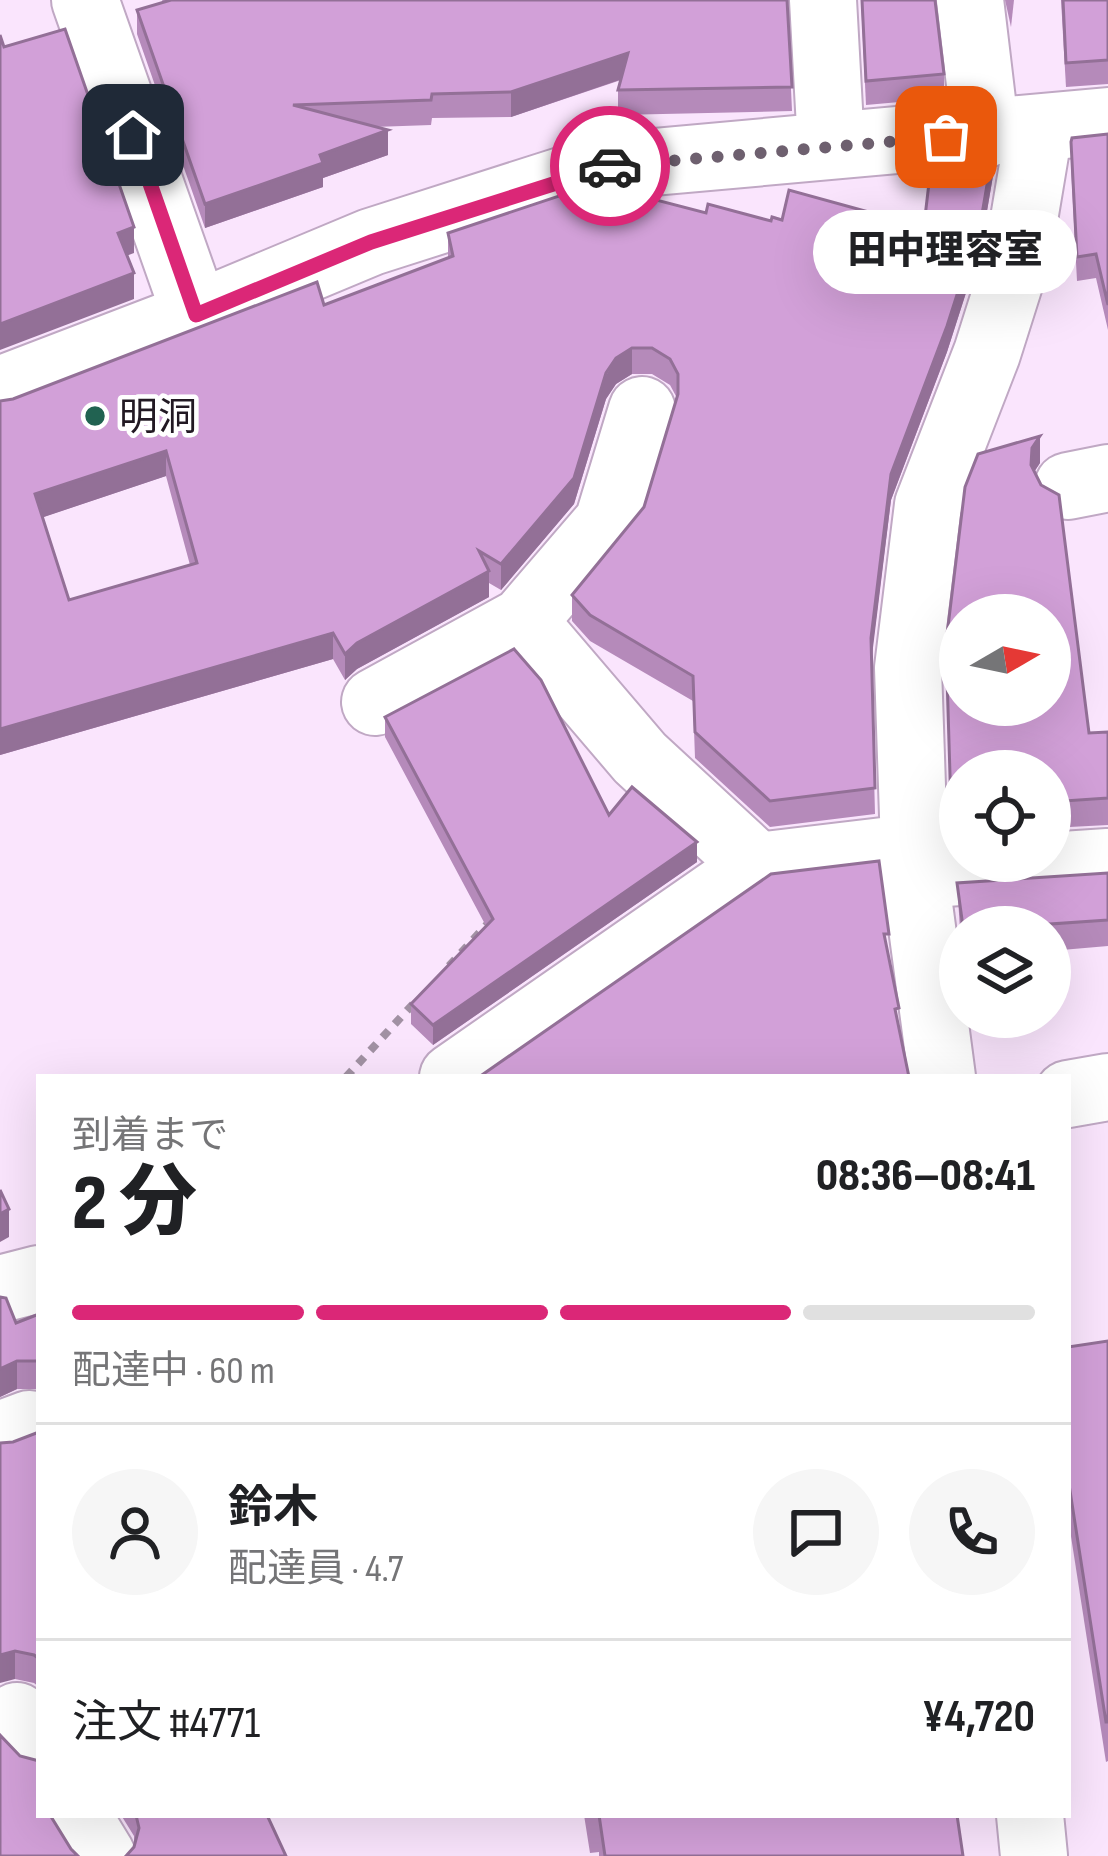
<!DOCTYPE html>
<html lang="ja">
<head>
<meta charset="utf-8">
<style>
  body { margin:0; font-family:"Sofia Sans Condensed","Noto Sans JP",sans-serif; background:#f6f6f6; color:#202124; height:100vh; display:flex; flex-direction:column; font-size:45px; white-space:nowrap }
  * { box-sizing:border-box; margin:0 }
  p { font-size:39px; color:#757577 }
  .icon { flex:none; width:66px; height:66px; fill:none; stroke:currentColor; stroke-width:2; stroke-linecap:round; stroke-linejoin:round }
  .map { position:relative; flex:1; overflow:hidden }
  .details { position:absolute; left:36px; top:1074px; width:1035px; height:744px; display:flex; flex-direction:column; background:#fff; border-radius:0px; box-shadow:0 12px 48px #0002 }
  .details>* { flex:none }
  .needle { width:78px; rotate:81deg }
  .buttons { position:absolute; left:939px; top:594px; display:grid; gap:24px }
  .buttons a { display:grid; place-items:center; width:132px; height:132px; border-radius:50%; background:#fff; box-shadow:0 12px 48px #0002; font-size:60px }
  .pin { position:absolute; display:grid; place-items:center; width:102px; height:102px; color:#fff; margin:-51px; border-radius:24px; box-shadow:0 6px 18px #0006 }
  .courier { position:absolute; display:grid; place-items:center; width:120px; height:120px; margin:-60px; border:9px solid #db2777; border-radius:50%; background:#fff; color:#222; box-shadow:0 3px 15px #0007 }
  .bubble { position:absolute; height:84px; border-radius:42px; background:#fff; box-shadow:0 12px 48px #0002; font-size:39px; font-weight:800; line-height:84px; text-align:center }
  .summary em { font-style:normal; font-weight:800 }
  .summary div { display:flex; flex-direction:column-reverse }
  .summary { display:flex; align-items:center; justify-content:space-between; height:204px; padding:0 36px }
  h1 { font-size:78px; font-weight:800; line-height:90px }
  .bar { display:grid; grid-template-columns:repeat(4,1fr); gap:18px 12px; align-content:center; height:144px; padding:0 36px }
  .bar i { height:15px; border-radius:9px; background:#e0e0e0 }
  .bar .on { background:#db2777 }
  .bar p { grid-column:span 4 }
  .line { display:flex; align-items:center; gap:30px; padding:0 36px; border-top:3px solid #e0e0e0 }
  .line div { flex:1 }
  .round { display:grid; place-items:center; flex:none; width:126px; height:126px; border-radius:63px; background:#f6f6f6 }
  .map>svg:first-child { display:block }
  .lines { fill:none; stroke-linecap:round; stroke-linejoin:round }
  .minor-casing { stroke:#c0a8c4; stroke-width:70 }
  .path { stroke:#a191a3; stroke-width:8; stroke-dasharray:9 9; stroke-linecap:butt }
  .minor { stroke:#fff; stroke-width:66 }
  .wall { fill:#b58aba; fill-rule:evenodd }
  .shaded-wall { fill:#937097 }
  .building { fill:#d2a0d8; stroke:#937097; stroke-width:3; fill-rule:evenodd }
  .done { stroke:#6e606f; stroke-width:12; stroke-dasharray:0 21.6 }
  .route { stroke:#db2777; stroke-width:15 }
  .poi-dot { fill:#216251; stroke:#fff; stroke-width:4.5 }
  .labels { text-anchor:middle; stroke-width:9; stroke-linejoin:round; paint-order:stroke }
  .poi-label { font-size:39px; fill:#221923; stroke:#fff; text-anchor:start }
</style>
</head>
<body>
<div class="map">
<svg width="1108" height="1856" viewBox="0 0 1108 1856">
  <rect width="100%" height="100%" fill="#fae5fd"/>
  <g class="lines">
    <g class="minor-casing">
      <g id="minor">
        <path d="M 85,0 L 196,315"/>
        <path d="M 823,0 L 831,145"/>
        <path d="M 970,0 L 986,134"/>
        <path d="M 0,390 L 196,315 L 371,242 L 609,166 L 1108,121"/>
        <path d="M 1068,486 L 1108,478"/>
        <path d="M 523,621 L 640,758 L 757,866"/>
        <path d="M 375,702 L 523,621 L 608,522 L 642,410"/>
        <path d="M 915,875 L 1108,862"/>
        <path d="M 453,1077 L 757,866 L 917,847"/>
        <path d="M 942,1077 L 915,875 L 908,668 L 928,505 L 987,353 L 1018,255 L 1039,130"/>
        <path d="M 1068,1094 L 1108,1087"/>
        <path d="M 0,1289 L 39,1279"/>
        <path d="M 0,1435 L 29,1424"/>
        <path d="M 0,1726 L 17,1716 L 39,1752"/>
        <path d="M 77,1815 L 102,1856"/>
        <path d="M 1030,1815 L 1034,1856"/>
      </g>
    </g>
    <g class="path">
      <path d="M 449,966 L 492,919"/>
      <path d="M 346,1077 L 414,1003"/>
    </g>
    <use href="#minor" class="minor"/>
  </g>
  <g class="wall">
    <path d="M 162,0 L 787,0 L 792,111 L 618,115 L 618,90 L 621,80 L 511,117 L 432,118 L 431,125 L 374,127 L 388,155 L 323,178 L 323,187 L 205,228 L 137,34 L 137,10 L 163,2 Z"/>
    <path d="M 861,0 L 935,0 L 944,74 L 944,98 L 866,105 Z"/>
    <path d="M 1005,0 L 1014,0 L 1011,27 Z"/>
    <path d="M 1061,0 L 1108,0 L 1108,84 L 1066,87 Z"/>
    <path d="M 1108,134 L 1108,330 L 1096,278 L 1077,281 L 1071,167 L 1071,142 Z"/>
    <path d="M 994,170 L 981,246 L 947,352 L 891,500 L 871,659 L 875,814 L 770,827 L 695,758 L 693,701 L 590,641 L 572,621 L 572,595 L 644,507 L 677,398 L 670,385 L 652,374 L 632,374 L 616,384 L 606,399 L 574,504 L 501,590 L 489,583 L 489,597 L 357,669 L 345,680 L 333,659 L 0,755 L 0,401 L 13,399 L 324,305 L 448,258 L 448,233 L 706,213 L 771,221 L 905,222 L 925,217 ZM 166,476 L 190,565 L 69,600 L 43,517 Z"/>
    <path d="M 1040,463 L 1034,472 L 1089,733 L 1108,732 L 1108,825 L 1050,828 L 1050,771 L 960,771 L 960,834 L 951,835 L 946,643 L 965,487 Z"/>
    <path d="M 385,717 L 609,815 L 697,862 L 433,1045 L 411,1024 L 411,1004 L 486,926 L 385,737 Z"/>
    <path d="M 1108,873 L 1108,946 L 1050,951 L 1050,927 L 960,927 L 960,929 L 957,883 Z"/>
    <path d="M 0,1297 L 16,1323 L 39,1314 L 39,1389 L 17,1389 L 0,1397 Z"/>
    <path d="M 1108,1341 L 1108,1761 L 1106,1762 L 1068,1517 L 1068,1347 Z"/>
    <path d="M 39,1432 L 39,1687 L 34,1683 L 15,1679 L 13,1442 Z"/>
    <path d="M 121,1815 L 267,1815 L 134,1847 L 134,1836 Z"/>
    <path d="M 584,1815 L 957,1815 L 963,1856 L 599,1856 L 599,1852 L 590,1853 Z"/>
  </g>
  <g class="shaded-wall">
    <path d="M 628,53 L 628,77 L 511,117 L 511,92 Z"/>
    <path d="M 388,130 L 388,155 L 323,178 L 323,187 L 205,228 L 205,204 L 320,155 Z"/>
    <path d="M 994,144 L 994,170 L 981,246 L 947,352 L 891,500 L 871,664 L 871,638 L 891,474 Z"/>
    <path d="M 134,227 L 134,253 L 118,259 L 118,233 Z"/>
    <path d="M 134,273 L 134,299 L 0,350 L 0,324 Z"/>
    <path d="M 632,348 L 632,374 L 616,384 L 606,399 L 574,504 L 501,590 L 501,564 L 616,358 Z"/>
    <path d="M 1040,436 L 1040,463 L 1032,475 L 1031,492 L 1032,448 Z"/>
    <path d="M 166,451 L 166,476 L 35,520 L 35,494 Z"/>
    <path d="M 489,571 L 489,597 L 357,669 L 345,680 L 345,654 L 357,643 Z"/>
    <path d="M 333,633 L 333,659 L 0,755 L 0,729 Z"/>
    <path d="M 697,842 L 697,862 L 433,1045 L 433,1025 Z"/>
    <path d="M 9,1209 L 9,1237 L 0,1242 L 0,1214 Z"/>
    <path d="M 17,1361 L 17,1389 L 0,1397 L 0,1369 Z"/>
    <path d="M 15,1651 L 15,1679 L 0,1683 L 0,1655 Z"/>
  </g>
  <g class="building">
    <path d="M 171,0 L 787,0 L 792,87 L 618,90 L 628,53 L 511,92 L 432,94 L 431,100 L 293,105 L 388,130 L 320,155 L 323,163 L 205,204 L 137,10 Z"/>
    <path d="M 862,0 L 935,0 L 944,74 L 866,81 Z"/>
    <path d="M 1063,0 L 1108,0 L 1108,60 L 1066,63 Z"/>
    <path d="M 65,29 L 134,227 L 118,233 L 134,273 L 0,324 L 0,35 L 4,47 Z"/>
    <path d="M 1108,134 L 1108,305 L 1096,254 L 1077,257 L 1071,142 L 1072,138 Z"/>
    <path d="M 994,144 L 981,220 L 947,326 L 891,474 L 871,638 L 875,788 L 770,801 L 695,732 L 693,676 L 590,615 L 572,595 L 644,507 L 678,394 L 678,374 L 670,359 L 652,348 L 632,348 L 616,358 L 606,373 L 574,478 L 501,564 L 479,551 L 489,571 L 357,643 L 345,654 L 333,633 L 0,729 L 0,401 L 13,399 L 317,282 L 324,305 L 453,256 L 448,233 L 595,184 L 706,213 L 708,204 L 771,221 L 772,217 L 782,220 L 789,190 L 905,222 L 906,214 L 925,217 L 933,149 ZM 166,451 L 197,563 L 69,600 L 35,494 Z"/>
    <path d="M 1040,436 L 1032,448 L 1031,465 L 1041,485 L 1059,495 L 1089,733 L 1108,732 L 1108,798 L 1050,802 L 1050,771 L 960,771 L 960,808 L 951,808 L 946,643 L 965,487 L 978,454 ZM 960,615 L 1050,615 L 1050,705 L 960,705 Z"/>
    <path d="M 514,649 L 541,680 L 609,815 L 632,787 L 697,842 L 433,1025 L 411,1004 L 493,919 L 385,717 Z"/>
    <path d="M 879,861 L 889,934 L 884,934 L 899,1008 L 895,1009 L 909,1077 L 479,1077 L 771,874 Z"/>
    <path d="M 1108,873 L 1108,920 L 1007,927 L 963,927 L 957,883 Z"/>
    <path d="M 0,1190 L 9,1209 L 0,1214 Z"/>
    <path d="M 0,1297 L 6,1298 L 16,1323 L 39,1314 L 39,1361 L 17,1361 L 0,1369 Z"/>
    <path d="M 1108,1341 L 1108,1722 L 1106,1722 L 1068,1478 L 1068,1347 Z"/>
    <path d="M 39,1432 L 39,1659 L 34,1655 L 15,1651 L 0,1655 L 0,1443 L 13,1442 Z"/>
    <path d="M 0,1735 L 20,1756 L 39,1761 L 39,1815 L 50,1815 L 71,1849 L 78,1856 L 0,1856 Z"/>
    <path d="M 136,1815 L 267,1815 L 286,1856 L 126,1856 L 134,1847 L 139,1828 Z"/>
    <path d="M 599,1815 L 957,1815 L 963,1856 L 605,1856 Z"/>
  </g>
  <g class="lines">
    <path class="done" d="M 610,166 L 946,137"/>
    <path class="route" d="M 133,135 L 196,315 L 371,242 L 610,166"/>
  </g>
  <circle class="poi-dot" cx="95" cy="416" r="12"/>
  <g class="labels">
    <g class="poi-label">
      <text x="119" y="430">明洞</text>
    </g>
  </g>
</svg>
<div class="buttons">
<a><svg class="needle" viewBox="-14 -14 28 28"><path d="M0-13l5 13h-10z" fill="#e53935"/><path d="M0 13l5-13h-10z" fill="#757577"/></svg></a>
<a><svg class="icon" aria-label="locate" viewBox="0 0 24 24"><circle cx="12" cy="12" r="6"/><path d="M12 2v4M12 18v4M2 12h4M18 12h4"/></svg></a>
<a><svg class="icon" aria-label="layers" viewBox="0 0 24 24"><path d="M12 4l9 5-9 5-9-5zM3 14l9 5 9-5"/></svg></a>
</div>
<div class="pin" style="left:946px;top:137px;background:#ea580c"><svg class="icon" aria-label="bag" viewBox="0 0 24 24"><path d="M5 8h14l-1 12H6zM9 8a3 3 0 0 1 6 0"/></svg></div>
<div class="pin" style="left:133px;top:135px;background:#1f2937"><svg class="icon" aria-label="home" viewBox="0 0 24 24"><path d="M3 11l9-7 9 7M6 9v11h12V9"/></svg></div>
<div class="courier" style="left:610px;top:166px"><svg class="icon" aria-label="car" viewBox="0 0 24 24"><path d="M5 17H2v-5l4-1 3-4h7l3 4 3 1v5h-3M9 17h6M6 11h13"/><circle cx="7" cy="17" r="2"/><circle cx="17" cy="17" r="2"/></svg></div>
<div class="bubble" style="left:813px;top:210px;width:264px">田中理容室</div>
<section class="details">
<div class="summary"><div><h1>2 分</h1><p>到着まで</p></div><em>08:36–08:41</em></div>
<div class="bar"><i class="on"></i><i class="on"></i><i class="on"></i><i></i><p>配達中 · 60 m</p></div>
<div class="line" style="height:216px"><a class="round"><svg class="icon" aria-label="person" viewBox="0 0 24 24"><circle cx="12" cy="8" r="4"/><path d="M4 21q1-7 8-7t8 7"/></svg></a><div><b>鈴木</b><p>配達員 · 4.7</p></div><a class="round"><svg class="icon" aria-label="chat" viewBox="0 0 24 24"><path d="M4 5h16v11H9l-5 4z"/></svg></a><a class="round"><svg class="icon" aria-label="phone" viewBox="0 0 24 24"><path d="M5 4h4l2 5-3 2q2 4 5 5l2-3 5 2v4C11 20 4 13 5 4z"/></svg></a></div>
<div class="line" style="height:156px"><div>注文 #4771</div><b>¥4,720</b></div>
</section>
</div>
</body>
</html>
